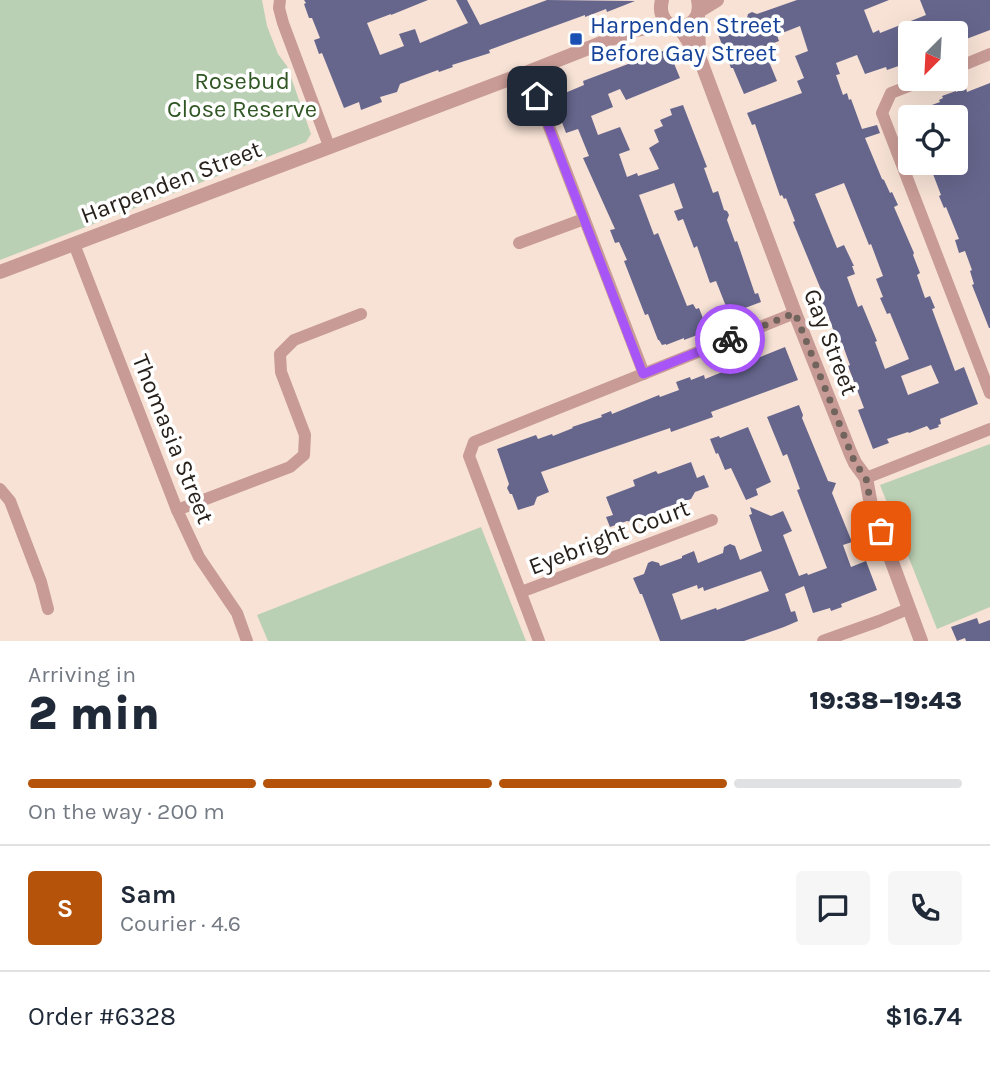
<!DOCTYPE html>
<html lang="en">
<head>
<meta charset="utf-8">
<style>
  body { margin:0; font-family:Karla,sans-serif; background:#f6f6f7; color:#1f2937; height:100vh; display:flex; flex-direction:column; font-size:26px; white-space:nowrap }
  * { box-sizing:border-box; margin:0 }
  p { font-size:23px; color:#747a83 }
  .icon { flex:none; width:38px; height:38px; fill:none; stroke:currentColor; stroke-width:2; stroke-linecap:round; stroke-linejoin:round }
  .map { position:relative; height:641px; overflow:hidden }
  .panel { display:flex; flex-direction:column; background:#fff; flex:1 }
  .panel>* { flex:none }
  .needle { width:46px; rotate:204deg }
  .controls { position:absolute; left:898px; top:21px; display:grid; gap:14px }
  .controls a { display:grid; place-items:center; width:70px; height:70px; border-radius:7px; background:#fff; box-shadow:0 7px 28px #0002; font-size:35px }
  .pin { position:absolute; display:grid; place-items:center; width:60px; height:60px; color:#fff; margin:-30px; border-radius:14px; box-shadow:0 4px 10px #0006 }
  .courier { position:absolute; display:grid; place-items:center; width:70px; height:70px; margin:-35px; border:5px solid #a855f7; border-radius:50%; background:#fff; color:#222; box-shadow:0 2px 9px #0007 }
  .overview em { font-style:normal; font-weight:800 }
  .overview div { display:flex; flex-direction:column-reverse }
  .overview { display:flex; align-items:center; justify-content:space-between; height:119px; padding:0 28px }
  h1 { font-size:46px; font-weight:800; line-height:52px }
  .bar { display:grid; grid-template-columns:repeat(4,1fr); gap:10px 7px; align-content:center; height:84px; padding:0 28px }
  .bar i { height:9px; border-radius:5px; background:#e0e1e3 }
  .bar .current { background:#b45309 }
  .bar p { grid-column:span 4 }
  .line { display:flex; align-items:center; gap:18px; padding:0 28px; border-top:2px solid #e0e1e3 }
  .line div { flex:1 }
  .round { display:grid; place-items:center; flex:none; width:74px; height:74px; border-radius:7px; background:#f6f6f7 }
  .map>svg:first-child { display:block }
  .green { fill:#bad0b4 }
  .building { fill:#66668d; fill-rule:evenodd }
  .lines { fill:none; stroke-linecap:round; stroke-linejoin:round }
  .minor { stroke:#c89b96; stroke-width:12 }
  .tertiary { stroke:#c89b96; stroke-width:14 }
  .done { stroke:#70645c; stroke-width:7; stroke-dasharray:0 12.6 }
  .route { stroke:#a855f7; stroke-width:9 }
  .transit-dot { fill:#1a4fb4; stroke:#fff; stroke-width:2.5 }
  .labels { text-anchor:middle; stroke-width:7; stroke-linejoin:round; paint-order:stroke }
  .transit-label { font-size:24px; fill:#164399; stroke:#fff; text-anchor:start }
  .park-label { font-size:24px; fill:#2f5623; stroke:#fff }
  .street-label { font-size:24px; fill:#27201b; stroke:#fff }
</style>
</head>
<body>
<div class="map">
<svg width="990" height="641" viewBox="0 0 990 641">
  <rect width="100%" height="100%" fill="#f7e2d5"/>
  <g class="green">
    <path d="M 0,0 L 262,0 L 267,26 L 278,54 L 287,66 L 311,134 L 306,142 L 0,260 Z"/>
    <path d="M 990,444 L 990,607 L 937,629 L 880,485 Z"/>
    <path d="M 481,527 L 526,641 L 268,641 L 257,615 Z"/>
  </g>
  <g class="building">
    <path d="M 304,0 L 428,0 L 391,15 L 391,14 L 367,23 L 380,55 L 404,46 L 399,34 L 415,29 L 420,43 L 468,23 L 456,0 L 467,0 L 480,25 L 547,0 L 635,1 L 607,12 L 606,9 L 585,17 L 585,15 L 489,50 L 490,53 L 452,65 L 453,67 L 439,72 L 438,70 L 400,84 L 397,92 L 380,97 L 382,102 L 361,110 L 359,102 L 344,108 L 322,53 L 319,54 L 314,40 L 320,38 L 312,18 L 309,18 L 304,4 L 306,3 Z"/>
    <path d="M 797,0 L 889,0 L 864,10 L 873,33 L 879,30 L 880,33 L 926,15 L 920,0 L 990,0 L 990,30 L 961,41 L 956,33 L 910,33 L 910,62 L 887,70 L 886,67 L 865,74 L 857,55 L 836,63 L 840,74 L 836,75 L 843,95 L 847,93 L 849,100 L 851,99 L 862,129 L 877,125 L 880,133 L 865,138 L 882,179 L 884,180 L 890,193 L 892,192 L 898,205 L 894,207 L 914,253 L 913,255 L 920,273 L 917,275 L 925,298 L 930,296 L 935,308 L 932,309 L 955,371 L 964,367 L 978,404 L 940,419 L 941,424 L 938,425 L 939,427 L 930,430 L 927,426 L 909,433 L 908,432 L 887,439 L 889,443 L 873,449 L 858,410 L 864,408 L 848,366 L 850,365 L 842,343 L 834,339 L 833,335 L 834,332 L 825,306 L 819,304 L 818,299 L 820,293 L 822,292 L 793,222 L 795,221 L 786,198 L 784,199 L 782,195 L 780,196 L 755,124 L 752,125 L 747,113 L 802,93 L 797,81 L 804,78 L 795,56 L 808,51 L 800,26 L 777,35 L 779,41 L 763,47 L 777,81 L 744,94 L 733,68 L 731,68 L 716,29 L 747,18 L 748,14 L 752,12 L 757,14 ZM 844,183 L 869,245 L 871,244 L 883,276 L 876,279 L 883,297 L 880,298 L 887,314 L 890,313 L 909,359 L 885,369 L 875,342 L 877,341 L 862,305 L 858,307 L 847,277 L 855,274 L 852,266 L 854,266 L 844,245 L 837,248 L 815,194 ZM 931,365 L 939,383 L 908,395 L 901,376 Z"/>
    <path d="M 668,49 L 680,78 L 626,100 L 620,89 L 608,94 L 613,107 L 591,116 L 598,135 L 620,127 L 630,150 L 619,154 L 627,177 L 637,173 L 638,176 L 659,169 L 649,148 L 659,142 L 654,130 L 663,126 L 660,120 L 672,115 L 670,109 L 683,105 L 707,167 L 704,168 L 713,193 L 718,191 L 724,210 L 727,211 L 729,215 L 727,220 L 735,242 L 737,241 L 755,294 L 758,293 L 761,302 L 729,314 L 716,281 L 710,283 L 697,246 L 694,248 L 683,219 L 678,221 L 674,211 L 683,208 L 674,183 L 639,195 L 654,235 L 658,233 L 687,306 L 693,304 L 696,309 L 699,308 L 708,331 L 684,340 L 684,338 L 666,345 L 666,344 L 662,345 L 659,340 L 658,340 L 648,314 L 645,315 L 624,261 L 627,260 L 619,242 L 615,243 L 610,230 L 615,229 L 583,158 L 589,156 L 578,129 L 566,133 L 552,96 L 553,88 L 557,86 L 563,87 L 565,93 L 584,85 L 583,81 Z"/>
    <path d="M 990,83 L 990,328 L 989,328 L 972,285 L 974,284 L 970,271 L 972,270 L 965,251 L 959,253 L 955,240 L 959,239 L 946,207 L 944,208 L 939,196 L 941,195 L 933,174 L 930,174 L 925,163 L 956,163 L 956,149 L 961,147 L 956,133 L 956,117 L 902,116 L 940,102 L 939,100 L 943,98 L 942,96 L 956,91 L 956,92 L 966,88 L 967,92 Z"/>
    <path d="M 785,347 L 798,380 L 711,412 L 713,417 L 671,432 L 670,428 L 541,472 L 549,492 L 537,497 L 534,505 L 518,510 L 512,494 L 510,494 L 507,488 L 509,484 L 497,449 L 536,435 L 538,439 L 552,434 L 553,436 L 573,428 L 572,427 L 602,417 L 601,415 L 611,411 L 612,414 L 659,395 L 660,397 L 679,390 L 676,382 L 690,377 L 691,380 L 704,375 L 705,379 L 742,364 L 741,360 L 751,356 L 753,360 Z"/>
    <path d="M 799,405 L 803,415 L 802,418 L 828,481 L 836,483 L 832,493 L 852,542 L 843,545 L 851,567 L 866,561 L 877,590 L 841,604 L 842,607 L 831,611 L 830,608 L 813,613 L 804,586 L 785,594 L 791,612 L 795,611 L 798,621 L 784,627 L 744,641 L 660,641 L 642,594 L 640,594 L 633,578 L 644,574 L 648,563 L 652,561 L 659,563 L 660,566 L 682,558 L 682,556 L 694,551 L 698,563 L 723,553 L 724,547 L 730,544 L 735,546 L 740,560 L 762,551 L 749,515 L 752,514 L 750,507 L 771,516 L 783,511 L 792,531 L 783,535 L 799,576 L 807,573 L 808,575 L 827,568 L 797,490 L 800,489 L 787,454 L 783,456 L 767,417 ZM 761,571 L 769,591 L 717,610 L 716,608 L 681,620 L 672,594 L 697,585 L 698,589 L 703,587 L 704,591 Z"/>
    <path d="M 748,427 L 771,482 L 756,489 L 758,495 L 746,500 L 731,468 L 725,470 L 718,453 L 716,454 L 710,439 L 719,436 L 720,438 Z"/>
    <path d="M 691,462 L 697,478 L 704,475 L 709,487 L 695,492 L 691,499 L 661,509 L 658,517 L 653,519 L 638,514 L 635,520 L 631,522 L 627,521 L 610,527 L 606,517 L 613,515 L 606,497 L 635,486 L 633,480 L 656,471 L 658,474 Z"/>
    <path d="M 977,618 L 979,624 L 990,620 L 990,641 L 966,641 L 965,638 L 957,641 L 951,627 Z"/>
  </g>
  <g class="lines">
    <g class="minor">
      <path d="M 280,0 L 279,8 L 283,23 L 329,146"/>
      <path d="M 956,68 L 990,54"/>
      <path d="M 528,72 L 644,374"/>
      <path d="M 927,79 L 891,93 L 882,113 L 990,393"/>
      <path d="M 519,243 L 584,219"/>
      <path d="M 74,244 L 177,510 L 199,557 L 237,613 L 247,641"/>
      <path d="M 866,478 L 990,429"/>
      <path d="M 0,489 L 10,501 L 41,582 L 48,609"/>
      <path d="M 177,510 L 290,467 L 304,455 L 305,435 L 281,372 L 280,354 L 294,340 L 361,314"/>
      <path d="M 521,592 L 712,520"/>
      <path d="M 539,641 L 469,456 L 474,442 L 795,313"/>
      <path d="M 823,641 L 879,621 L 908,609"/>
    </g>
    <g class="tertiary">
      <path d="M 662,0 C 653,36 706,35 698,0"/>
      <path d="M 699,11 L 717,0"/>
      <path d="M 698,15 L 699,58"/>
      <path d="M 679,27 L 700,59 L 795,313 L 850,452 L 855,463 L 866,478 L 871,505 L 921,641"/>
      <path d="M 0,272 L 528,72 L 634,30 L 672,25"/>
    </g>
  </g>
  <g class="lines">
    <path class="done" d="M 730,339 L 795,313 L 855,463 L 866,478 L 871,505 L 881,531"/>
    <path class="route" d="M 537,96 L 643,374 L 730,339"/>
  </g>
  <rect class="transit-dot" x="569" y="32" width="14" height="14" rx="3.5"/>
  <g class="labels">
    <g class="transit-label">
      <text x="590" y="33">Harpenden Street<tspan x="590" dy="28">Before Gay Street</tspan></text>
    </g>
    <g class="park-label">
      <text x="242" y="89">Rosebud<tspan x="242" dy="28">Close Reserve</tspan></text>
    </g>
    <g class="street-label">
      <text transform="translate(171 182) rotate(-21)" y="8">Harpenden Street</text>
      <text transform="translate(831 342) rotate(69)" y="8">Gay Street</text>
      <text transform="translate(173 439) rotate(68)" y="8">Thomasia Street</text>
      <text transform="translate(609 537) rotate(-21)" y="8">Eyebright Court</text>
    </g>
  </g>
</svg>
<div class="controls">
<a><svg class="needle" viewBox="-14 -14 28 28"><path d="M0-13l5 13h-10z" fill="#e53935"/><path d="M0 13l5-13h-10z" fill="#747a83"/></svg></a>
<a><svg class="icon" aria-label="locate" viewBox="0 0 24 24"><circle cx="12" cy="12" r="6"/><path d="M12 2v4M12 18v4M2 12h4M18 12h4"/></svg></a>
</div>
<div class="pin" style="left:881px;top:531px;background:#ea580c"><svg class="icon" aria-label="bag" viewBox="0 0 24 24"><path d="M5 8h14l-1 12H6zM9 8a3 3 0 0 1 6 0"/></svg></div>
<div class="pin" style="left:537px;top:96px;background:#1f2937"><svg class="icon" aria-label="home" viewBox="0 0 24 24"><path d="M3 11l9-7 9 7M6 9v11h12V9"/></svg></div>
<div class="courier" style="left:730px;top:339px"><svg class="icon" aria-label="bike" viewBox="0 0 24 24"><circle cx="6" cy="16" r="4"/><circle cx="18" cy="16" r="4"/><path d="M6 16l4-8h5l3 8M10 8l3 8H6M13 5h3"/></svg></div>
</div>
<section class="panel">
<div class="overview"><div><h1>2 min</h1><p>Arriving in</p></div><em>19:38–19:43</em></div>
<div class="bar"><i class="current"></i><i class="current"></i><i class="current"></i><i></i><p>On the way · 200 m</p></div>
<div class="line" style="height:126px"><b class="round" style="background:#b45309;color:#fff">S</b><div><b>Sam</b><p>Courier · 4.6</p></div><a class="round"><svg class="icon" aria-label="chat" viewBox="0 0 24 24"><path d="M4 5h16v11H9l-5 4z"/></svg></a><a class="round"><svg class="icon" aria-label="phone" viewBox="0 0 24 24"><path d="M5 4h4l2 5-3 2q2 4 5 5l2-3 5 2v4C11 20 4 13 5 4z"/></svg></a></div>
<div class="line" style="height:91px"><div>Order #6328</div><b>$16.74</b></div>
</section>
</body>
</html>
